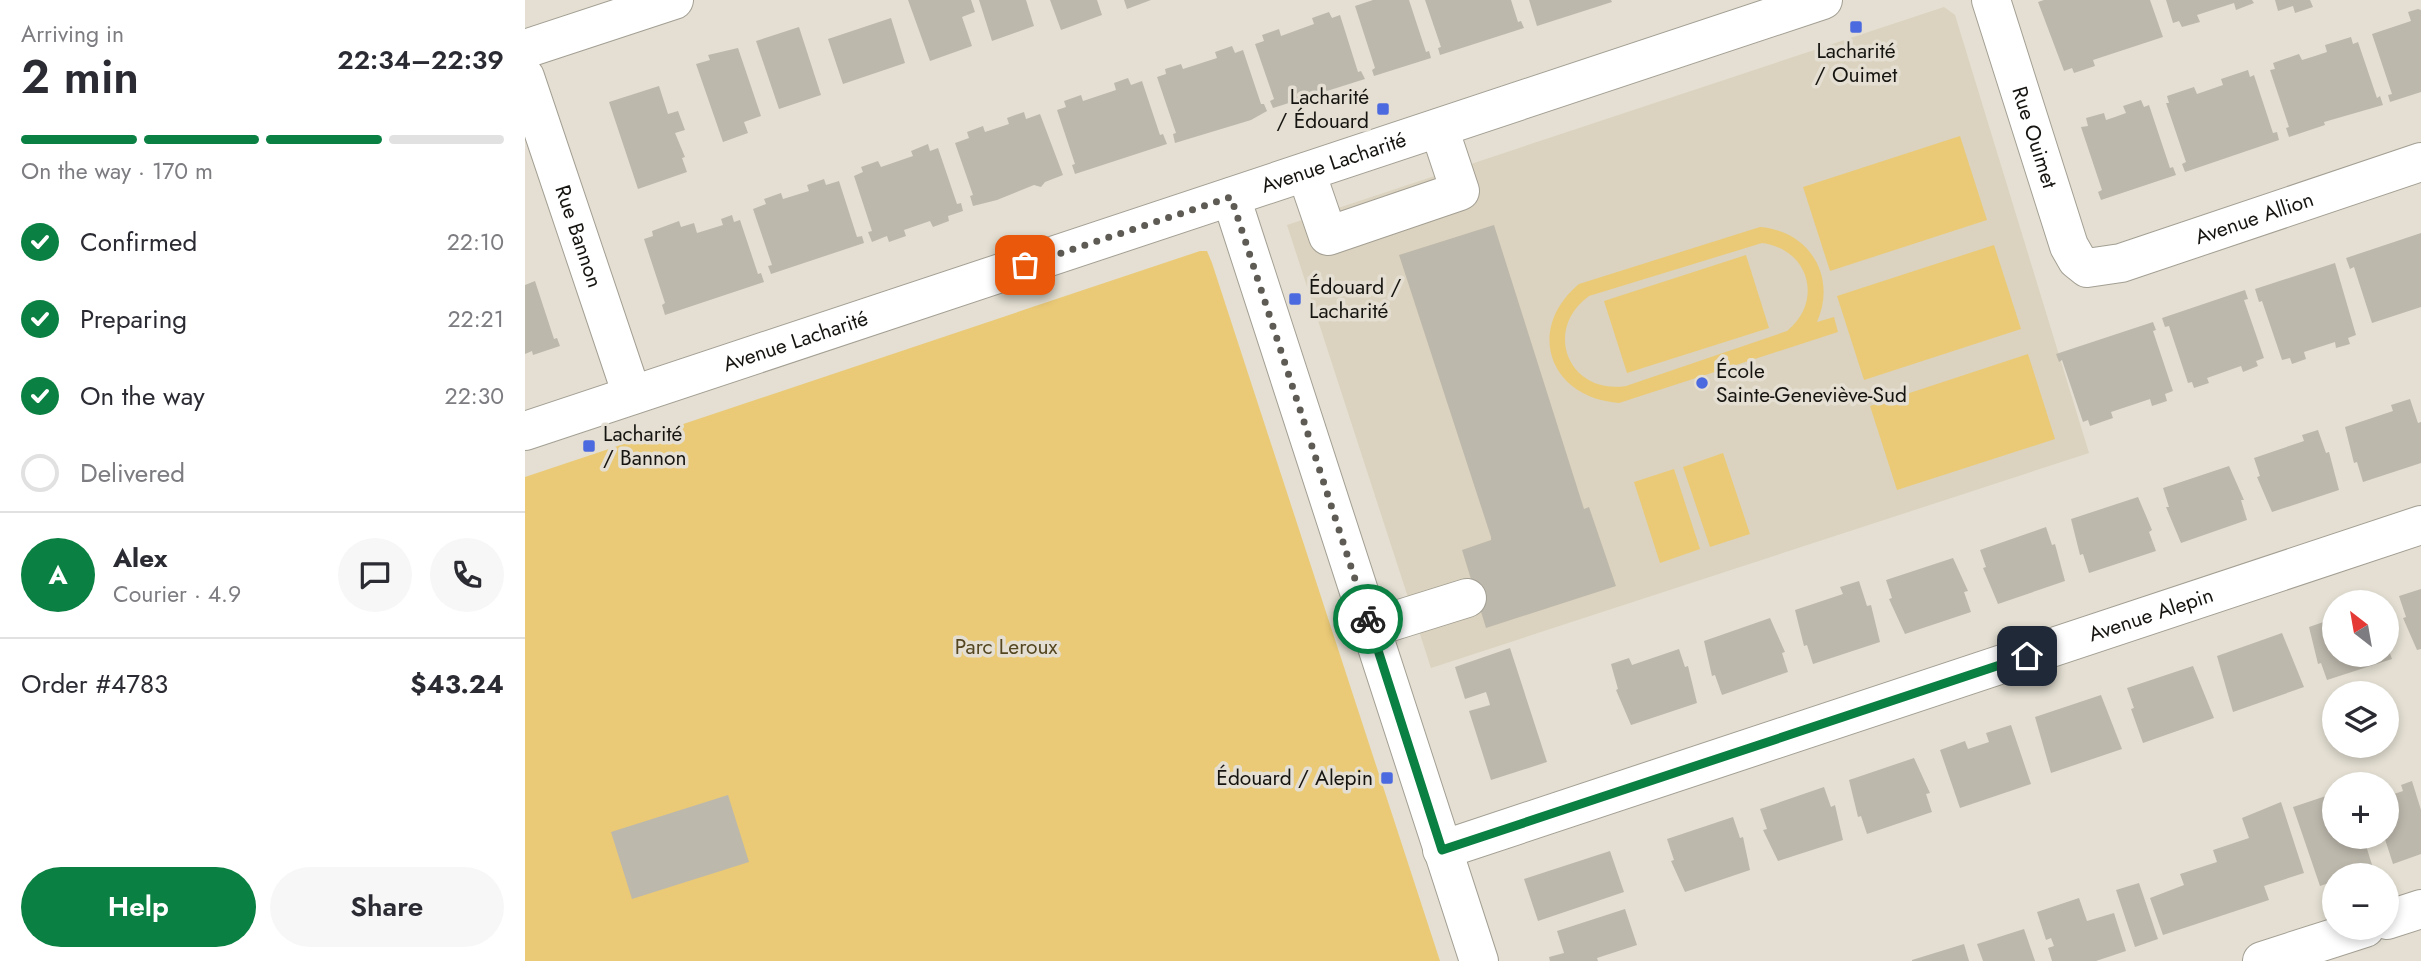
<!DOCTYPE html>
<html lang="en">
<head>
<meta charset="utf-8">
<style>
  body { margin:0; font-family:Jost,sans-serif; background:#f7f7f7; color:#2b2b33; height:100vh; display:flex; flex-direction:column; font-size:26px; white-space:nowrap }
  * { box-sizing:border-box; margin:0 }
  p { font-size:23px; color:#7c7c81 }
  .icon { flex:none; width:38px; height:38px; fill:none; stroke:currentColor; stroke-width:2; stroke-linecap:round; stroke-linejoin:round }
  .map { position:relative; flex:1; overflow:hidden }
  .details { display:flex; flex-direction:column; background:#fff; width:525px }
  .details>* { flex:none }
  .needle { width:46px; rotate:329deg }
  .controls { position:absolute; left:1797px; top:590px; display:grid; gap:14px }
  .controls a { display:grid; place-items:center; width:77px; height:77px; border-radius:50%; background:#fff; box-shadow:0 4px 10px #0003; font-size:35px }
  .pin { position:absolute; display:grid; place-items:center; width:60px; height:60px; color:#fff; margin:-30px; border-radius:14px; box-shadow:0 4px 10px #0006 }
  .courier { position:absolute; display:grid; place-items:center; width:70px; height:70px; margin:-35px; border:5px solid #0b8043; border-radius:50%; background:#fff; color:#222; box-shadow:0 2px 9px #0007 }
  .headline em { font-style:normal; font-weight:600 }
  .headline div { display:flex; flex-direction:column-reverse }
  .headline { display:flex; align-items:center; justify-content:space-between; height:119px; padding:0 21px }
  h1 { font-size:46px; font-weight:600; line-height:52px }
  .bar { display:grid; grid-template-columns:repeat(4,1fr); gap:10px 7px; align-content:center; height:84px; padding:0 21px }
  .bar i { height:9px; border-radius:5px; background:#e1e1e2 }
  .bar .on { background:#0b8043 }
  .bar p { grid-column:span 4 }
  .line { display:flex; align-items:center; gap:18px; padding:0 21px; border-top:2px solid #e1e1e2 }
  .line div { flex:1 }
  .round { display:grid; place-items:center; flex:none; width:74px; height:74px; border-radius:37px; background:#f7f7f7 }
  ol { padding:0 21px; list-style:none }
  li { display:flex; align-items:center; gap:21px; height:77px }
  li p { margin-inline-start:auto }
  li .icon { padding:7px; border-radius:50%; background:#0b8043; color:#fff; stroke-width:4 }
  li:last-child { color:#7c7c81 }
  li i { width:38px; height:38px; border:4px solid #e1e1e2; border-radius:50% }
  .button { display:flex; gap:14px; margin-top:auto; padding:14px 21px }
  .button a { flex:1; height:80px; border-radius:42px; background:#0b8043; color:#fff; font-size:28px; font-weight:600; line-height:80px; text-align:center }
  .button a+a { background:#f7f7f7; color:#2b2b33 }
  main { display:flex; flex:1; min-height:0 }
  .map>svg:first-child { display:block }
  .built { fill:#dbd3bf }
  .green { fill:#eaca77; fill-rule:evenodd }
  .building { fill:#bdb8ac }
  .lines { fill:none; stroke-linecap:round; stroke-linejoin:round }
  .minor-casing { stroke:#a39f93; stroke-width:40 }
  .minor { stroke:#fff; stroke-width:38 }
  .done { stroke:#5e5b54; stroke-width:7; stroke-dasharray:0 12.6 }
  .route { stroke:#0b8043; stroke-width:9 }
  .poi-dot { fill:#4c6adf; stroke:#e4dfd2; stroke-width:2.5 }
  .labels { text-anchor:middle; stroke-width:7; stroke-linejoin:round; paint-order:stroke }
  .poi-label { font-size:21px; fill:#161410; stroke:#e4dfd2; text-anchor:start }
  .street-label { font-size:21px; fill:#161410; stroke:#e4dfd2 }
  .park-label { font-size:21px; fill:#544620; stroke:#e4dfd2 }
</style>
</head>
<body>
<main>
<section class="details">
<div class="headline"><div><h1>2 min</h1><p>Arriving in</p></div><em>22:34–22:39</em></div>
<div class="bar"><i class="on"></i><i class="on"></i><i class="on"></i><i></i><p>On the way · 170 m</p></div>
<ol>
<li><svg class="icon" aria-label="check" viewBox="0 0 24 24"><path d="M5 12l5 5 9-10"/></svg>Confirmed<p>22:10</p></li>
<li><svg class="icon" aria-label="check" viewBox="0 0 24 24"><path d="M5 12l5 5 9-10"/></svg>Preparing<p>22:21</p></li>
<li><svg class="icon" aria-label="check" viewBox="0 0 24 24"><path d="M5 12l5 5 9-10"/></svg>On the way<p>22:30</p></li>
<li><i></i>Delivered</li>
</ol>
<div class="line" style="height:126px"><b class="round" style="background:#0b8043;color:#fff">A</b><div><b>Alex</b><p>Courier · 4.9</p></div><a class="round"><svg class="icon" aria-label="chat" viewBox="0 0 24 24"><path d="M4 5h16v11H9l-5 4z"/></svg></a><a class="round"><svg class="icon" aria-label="phone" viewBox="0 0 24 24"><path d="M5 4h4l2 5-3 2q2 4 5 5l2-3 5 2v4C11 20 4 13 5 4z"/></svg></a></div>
<div class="line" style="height:91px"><div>Order #4783</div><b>$43.24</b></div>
<div class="button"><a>Help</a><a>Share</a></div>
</section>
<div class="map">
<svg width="1896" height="961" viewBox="0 0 1896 961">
  <rect width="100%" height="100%" fill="#e4dfd2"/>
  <path class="built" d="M 1419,7 L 1430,15 L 1564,453 L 906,668 L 762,225 Z"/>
  <g class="green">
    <path d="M 1435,136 L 1462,220 L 1305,271 L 1278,187 Z"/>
    <path d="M 1235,227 C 1285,231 1312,277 1292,322 L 1309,317 L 1313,332 L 1094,403 C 1024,398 1000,329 1054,284 ZM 1237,243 C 1284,249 1299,301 1262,331 L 1101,386 C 1044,395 1017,330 1064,296 Z"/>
    <path d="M 1469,245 L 1496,329 L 1339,380 L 1312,296 Z"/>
    <path d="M 675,251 L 682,251 L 687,263 L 915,961 L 0,961 L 0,477 Z"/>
    <path d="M 1221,255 L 1244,328 L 1102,373 L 1079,301 Z"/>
    <path d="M 1503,354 L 1530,439 L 1372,490 L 1345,406 Z"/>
    <path d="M 1198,453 L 1225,534 L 1185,547 L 1158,467 Z"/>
    <path d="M 1149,469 L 1175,549 L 1135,563 L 1109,482 Z"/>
  </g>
  <g class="building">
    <path d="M 383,0 L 446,0 L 450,12 L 437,17 L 447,46 L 405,61 Z"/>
    <path d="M 454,0 L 501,0 L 509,26 L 467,41 Z"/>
    <path d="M 525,0 L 572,0 L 577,15 L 536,30 Z"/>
    <path d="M 599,0 L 626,0 L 602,9 Z"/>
    <path d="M 848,0 L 884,0 L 901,52 L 904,51 L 906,58 L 849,76 L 847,70 L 850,68 L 830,6 Z"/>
    <path d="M 900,0 L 986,0 L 993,22 L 996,21 L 999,28 L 915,55 L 913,48 L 916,47 Z"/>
    <path d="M 1004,0 L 1086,0 L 1087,2 L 1012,26 Z"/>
    <path d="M 1519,0 L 1625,0 L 1638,37 L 1568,60 L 1570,66 L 1549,73 L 1547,68 L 1539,71 L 1513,2 Z"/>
    <path d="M 1641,0 L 1727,0 L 1729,3 L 1711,10 L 1709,3 L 1672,15 L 1675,22 L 1657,27 L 1654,21 L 1648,23 Z"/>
    <path d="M 1750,0 L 1785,0 L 1788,7 L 1770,13 L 1768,6 L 1753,11 Z"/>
    <path d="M 1893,9 L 1896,10 L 1896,92 L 1865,102 L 1863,95 L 1867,94 L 1847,34 L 1886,21 L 1883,12 Z"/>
    <path d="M 804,12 L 807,18 L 815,15 L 833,72 L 836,71 L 840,79 L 748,108 L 745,101 L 749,99 L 730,44 L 739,41 L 737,35 L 754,29 L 756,36 L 789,24 L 787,18 Z"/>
    <path d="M 366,18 L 380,63 L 318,84 L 303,39 Z"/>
    <path d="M 274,27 L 296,95 L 254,109 L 231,41 Z"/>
    <path d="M 1826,37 L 1828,44 L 1833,42 L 1852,98 L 1855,96 L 1858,105 L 1799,122 L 1800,125 L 1764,137 L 1761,128 L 1764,127 L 1745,70 L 1750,69 L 1748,63 L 1774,54 L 1777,60 L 1790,56 L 1802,52 L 1800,45 Z"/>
    <path d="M 707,46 L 710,53 L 718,50 L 736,104 L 739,104 L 742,111 L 726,120 L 650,143 L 648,134 L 651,133 L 632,77 L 641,74 L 640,69 L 656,64 L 658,69 L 692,58 L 690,52 Z"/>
    <path d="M 213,48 L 236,116 L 219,122 L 223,133 L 198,142 L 171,64 L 185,60 L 183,55 Z"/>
    <path d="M 1723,70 L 1725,77 L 1729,75 L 1748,133 L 1752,132 L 1754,140 L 1660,172 L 1657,164 L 1661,162 L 1641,103 L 1644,103 L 1642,96 L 1669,87 L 1672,94 L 1698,85 L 1696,79 Z"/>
    <path d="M 603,78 L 606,85 L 617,81 L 635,135 L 638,134 L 642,144 L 550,174 L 547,165 L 550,164 L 532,110 L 541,107 L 539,101 L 556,95 L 558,101 L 591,90 L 589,83 Z"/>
    <path d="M 134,86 L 143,114 L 153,111 L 160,130 L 150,133 L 160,157 L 157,158 L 162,172 L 113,189 L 84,102 Z"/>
    <path d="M 1616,100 L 1619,107 L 1624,105 L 1645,168 L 1648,167 L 1651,175 L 1576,200 L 1573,192 L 1577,190 L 1556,127 L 1563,126 L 1561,118 L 1579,113 L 1581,120 L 1590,117 L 1601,113 L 1598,106 Z"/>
    <path d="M 499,112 L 501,119 L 515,114 L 538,175 L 520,182 L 516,187 L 509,185 L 472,200 L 448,206 L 445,196 L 448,195 L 430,143 L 444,138 L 442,132 L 458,126 L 460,132 L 484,124 L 482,118 Z"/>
    <path d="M 403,144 L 405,151 L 413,148 L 432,204 L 436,203 L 438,211 L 423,216 L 424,221 L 408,227 L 405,221 L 379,230 L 381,236 L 364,242 L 362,236 L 347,242 L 343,232 L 347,231 L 329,176 L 338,172 L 336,167 L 353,161 L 356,167 L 388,156 L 386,151 Z"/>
    <path d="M 299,179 L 301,185 L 314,181 L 332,237 L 337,236 L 339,243 L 246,274 L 243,266 L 247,265 L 228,209 L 241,204 L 239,199 L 256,193 L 258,199 L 284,191 L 282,185 Z"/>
    <path d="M 207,215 L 209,222 L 215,220 L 233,274 L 236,273 L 239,282 L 140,315 L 137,305 L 140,303 L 119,239 L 128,236 L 127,231 L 154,221 L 156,227 L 169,223 L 172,233 L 198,225 L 196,219 Z"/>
    <path d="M 969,225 L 1059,509 L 1064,507 L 1091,586 L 961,628 L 937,550 L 966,540 L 966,537 L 874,255 Z"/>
    <path d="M 1896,233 L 1896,307 L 1847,323 L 1829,267 L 1825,269 L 1821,258 Z"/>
    <path d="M 1810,263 L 1831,335 L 1823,338 L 1825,344 L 1811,348 L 1810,342 L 1779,352 L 1781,359 L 1767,364 L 1765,358 L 1757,360 L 1737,301 L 1734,302 L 1730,289 Z"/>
    <path d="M 10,281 L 29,339 L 32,338 L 35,346 L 8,355 L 7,351 L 0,354 L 0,285 Z"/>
    <path d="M 1720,290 L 1723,299 L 1719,300 L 1739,358 L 1731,361 L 1733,366 L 1718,372 L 1716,366 L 1682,378 L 1684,383 L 1669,388 L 1667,382 L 1663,383 L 1644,326 L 1640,327 L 1637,318 Z"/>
    <path d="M 1628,322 L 1631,330 L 1628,331 L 1648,391 L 1640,394 L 1642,401 L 1627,406 L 1625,399 L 1586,412 L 1588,418 L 1565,426 L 1563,420 L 1558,422 L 1537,360 L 1534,362 L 1531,354 Z"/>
    <path d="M 1885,399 L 1893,423 L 1896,422 L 1896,463 L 1838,482 L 1832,462 L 1829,463 L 1820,427 L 1868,411 L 1866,405 Z"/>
    <path d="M 1793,430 L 1801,453 L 1804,452 L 1814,490 L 1747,512 L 1732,477 L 1735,476 L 1729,458 L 1779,441 L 1777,435 Z"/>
    <path d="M 1704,466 L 1719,500 L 1716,500 L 1722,520 L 1656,543 L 1641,507 L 1644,507 L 1638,488 Z"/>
    <path d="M 1613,497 L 1627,530 L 1624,532 L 1631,551 L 1564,573 L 1558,554 L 1555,555 L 1546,519 Z"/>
    <path d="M 1521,527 L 1527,545 L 1530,544 L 1540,581 L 1473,604 L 1458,568 L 1461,567 L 1455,550 Z"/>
    <path d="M 1428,558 L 1443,591 L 1439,592 L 1446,612 L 1380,634 L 1364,599 L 1367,598 L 1361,580 Z"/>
    <path d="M 1334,581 L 1342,606 L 1346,605 L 1355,642 L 1288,664 L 1282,645 L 1279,646 L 1270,610 L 1318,594 L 1315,587 Z"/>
    <path d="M 1896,589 L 1896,649 L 1892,650 L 1878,618 L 1881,617 L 1874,596 Z"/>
    <path d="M 1245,618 L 1260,652 L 1257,653 L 1263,672 L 1197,695 L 1190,675 L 1187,676 L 1179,641 Z"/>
    <path d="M 1810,618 L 1810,654 L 1862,654 L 1862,646 L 1867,659 L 1802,680 L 1796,663 L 1793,664 L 1784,627 Z"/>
    <path d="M 1757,633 L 1779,687 L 1708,712 L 1692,656 Z"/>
    <path d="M 985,648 L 1022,762 L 966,780 L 944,711 L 965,705 L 963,698 L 961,692 L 940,699 L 930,667 Z"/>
    <path d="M 1154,649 L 1160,667 L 1163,666 L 1172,703 L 1106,725 L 1091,690 L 1093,689 L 1086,664 L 1104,658 L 1107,665 Z"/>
    <path d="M 1668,666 L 1689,718 L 1618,743 L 1606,709 L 1609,708 L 1602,688 Z"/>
    <path d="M 1576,695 L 1597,749 L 1526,773 L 1510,717 Z"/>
    <path d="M 1486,725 L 1506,784 L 1435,808 L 1415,750 L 1440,741 L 1443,749 L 1464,742 L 1461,733 Z"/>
    <path d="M 1389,758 L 1405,793 L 1401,794 L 1407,812 L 1342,834 L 1336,816 L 1333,817 L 1324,780 Z"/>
    <path d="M 1887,781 L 1896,810 L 1896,854 L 1868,864 L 1859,836 L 1862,836 L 1862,806 L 1866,805 L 1863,796 L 1878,791 L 1876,785 Z"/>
    <path d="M 1299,787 L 1306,807 L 1310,805 L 1318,840 L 1253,861 L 1238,830 L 1242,829 L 1235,809 Z"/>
    <path d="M 1810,793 L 1810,836 L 1838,836 L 1848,868 L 1827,875 L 1810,875 L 1810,881 L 1795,886 L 1768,807 Z"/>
    <path d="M 203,795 L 224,862 L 107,899 L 86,832 Z"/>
    <path d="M 1756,802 L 1779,873 L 1739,886 L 1744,900 L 1638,935 L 1625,898 L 1659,885 L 1655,874 L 1692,862 L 1688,850 L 1724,838 L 1717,818 Z"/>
    <path d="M 1208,817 L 1215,838 L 1218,837 L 1225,870 L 1160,892 L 1146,861 L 1149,860 L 1142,839 Z"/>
    <path d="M 1085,851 L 1099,892 L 1013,921 L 999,879 Z"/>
    <path d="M 1614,883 L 1633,939 L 1610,947 L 1591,890 Z"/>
    <path d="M 1554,898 L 1562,921 L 1589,913 L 1601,951 L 1571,961 L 1527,961 L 1523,948 L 1529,946 L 1526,938 L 1521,940 L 1512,912 Z"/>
    <path d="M 1100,909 L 1112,945 L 1072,958 L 1073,961 L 1025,961 L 1024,957 L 1039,953 L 1032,931 Z"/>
    <path d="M 1499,929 L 1510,961 L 1458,961 L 1452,944 Z"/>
    <path d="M 1439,944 L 1444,961 L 1387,961 L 1387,960 Z"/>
  </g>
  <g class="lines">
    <g class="minor-casing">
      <g id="minor">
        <path id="s1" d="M 1466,0 L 1544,246 L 1552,260 L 1562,268 L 1596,263 L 1896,162"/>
        <path d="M 0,49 L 149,0"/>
        <path id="s2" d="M 0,77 L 107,395"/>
        <path d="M 781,172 L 803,236 L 935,191 L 914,128"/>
        <path d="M 706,197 L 954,961"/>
        <path id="s3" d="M 0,431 L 1298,0"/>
        <path d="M 846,628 L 942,598"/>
        <path id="s4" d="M 917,850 L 1896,525"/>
        <path d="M 1862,920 L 1896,909"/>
        <path d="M 1737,961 L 1840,928"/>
      </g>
    </g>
    <use href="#minor" class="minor"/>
  </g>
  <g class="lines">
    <path class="done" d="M 500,265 L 706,197 L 843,619"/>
    <path class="route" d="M 843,619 L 917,850 L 1502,656"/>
  </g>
  <g class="poi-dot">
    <rect x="1324" y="20" width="14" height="14" rx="3.5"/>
    <rect x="851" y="102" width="14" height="14" rx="3.5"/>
    <rect x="763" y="292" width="14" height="14" rx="3.5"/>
    <circle cx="1177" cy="383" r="7"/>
    <rect x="57" y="439" width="14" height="14" rx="3.5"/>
    <rect x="855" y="771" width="14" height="14" rx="3.5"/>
  </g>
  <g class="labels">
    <g class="poi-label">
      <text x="1331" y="58" text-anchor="middle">Lacharité<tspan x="1331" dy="24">/ Ouimet</tspan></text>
      <text x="844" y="104" text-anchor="end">Lacharité<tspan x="844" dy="24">/ Édouard</tspan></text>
      <text x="784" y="294">Édouard /<tspan x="784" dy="24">Lacharité</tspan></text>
      <text x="1191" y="378">École<tspan x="1191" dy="24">Sainte-Geneviève-Sud</tspan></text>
      <text x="78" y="441">Lacharité<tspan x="78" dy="24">/ Bannon</tspan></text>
      <text x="848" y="785" text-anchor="end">Édouard / Alepin</text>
    </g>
    <g class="street-label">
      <text dy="7" stroke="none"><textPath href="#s1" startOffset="144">Rue Ouimet</textPath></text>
      <text dy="7" stroke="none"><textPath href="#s3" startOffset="852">Avenue Lacharité</textPath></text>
      <text dy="7" stroke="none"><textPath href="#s1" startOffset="462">Avenue Allion</textPath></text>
      <text dy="7" stroke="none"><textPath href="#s2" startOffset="168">Rue Bannon</textPath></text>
      <text dy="7" stroke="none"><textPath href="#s3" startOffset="285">Avenue Lacharité</textPath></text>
      <text dy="7" stroke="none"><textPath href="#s4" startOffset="747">Avenue Alepin</textPath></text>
    </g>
    <g class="park-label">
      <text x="481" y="654">Parc Leroux</text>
    </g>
  </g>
</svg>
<div class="controls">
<a><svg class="needle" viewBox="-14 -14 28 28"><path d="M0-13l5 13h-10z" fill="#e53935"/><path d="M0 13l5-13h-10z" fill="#7c7c81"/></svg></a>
<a><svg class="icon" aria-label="layers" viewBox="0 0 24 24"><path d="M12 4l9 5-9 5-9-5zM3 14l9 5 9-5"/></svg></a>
<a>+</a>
<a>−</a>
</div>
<div class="pin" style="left:500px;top:265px;background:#ea580c"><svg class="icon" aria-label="bag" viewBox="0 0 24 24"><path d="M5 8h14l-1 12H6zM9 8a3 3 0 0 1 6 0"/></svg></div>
<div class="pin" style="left:1502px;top:656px;background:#1f2937"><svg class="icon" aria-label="home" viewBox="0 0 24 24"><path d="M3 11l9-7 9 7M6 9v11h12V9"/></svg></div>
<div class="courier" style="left:843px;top:619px"><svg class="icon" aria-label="bike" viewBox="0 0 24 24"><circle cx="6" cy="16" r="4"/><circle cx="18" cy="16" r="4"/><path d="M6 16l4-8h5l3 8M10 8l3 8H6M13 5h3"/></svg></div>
</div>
</main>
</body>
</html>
